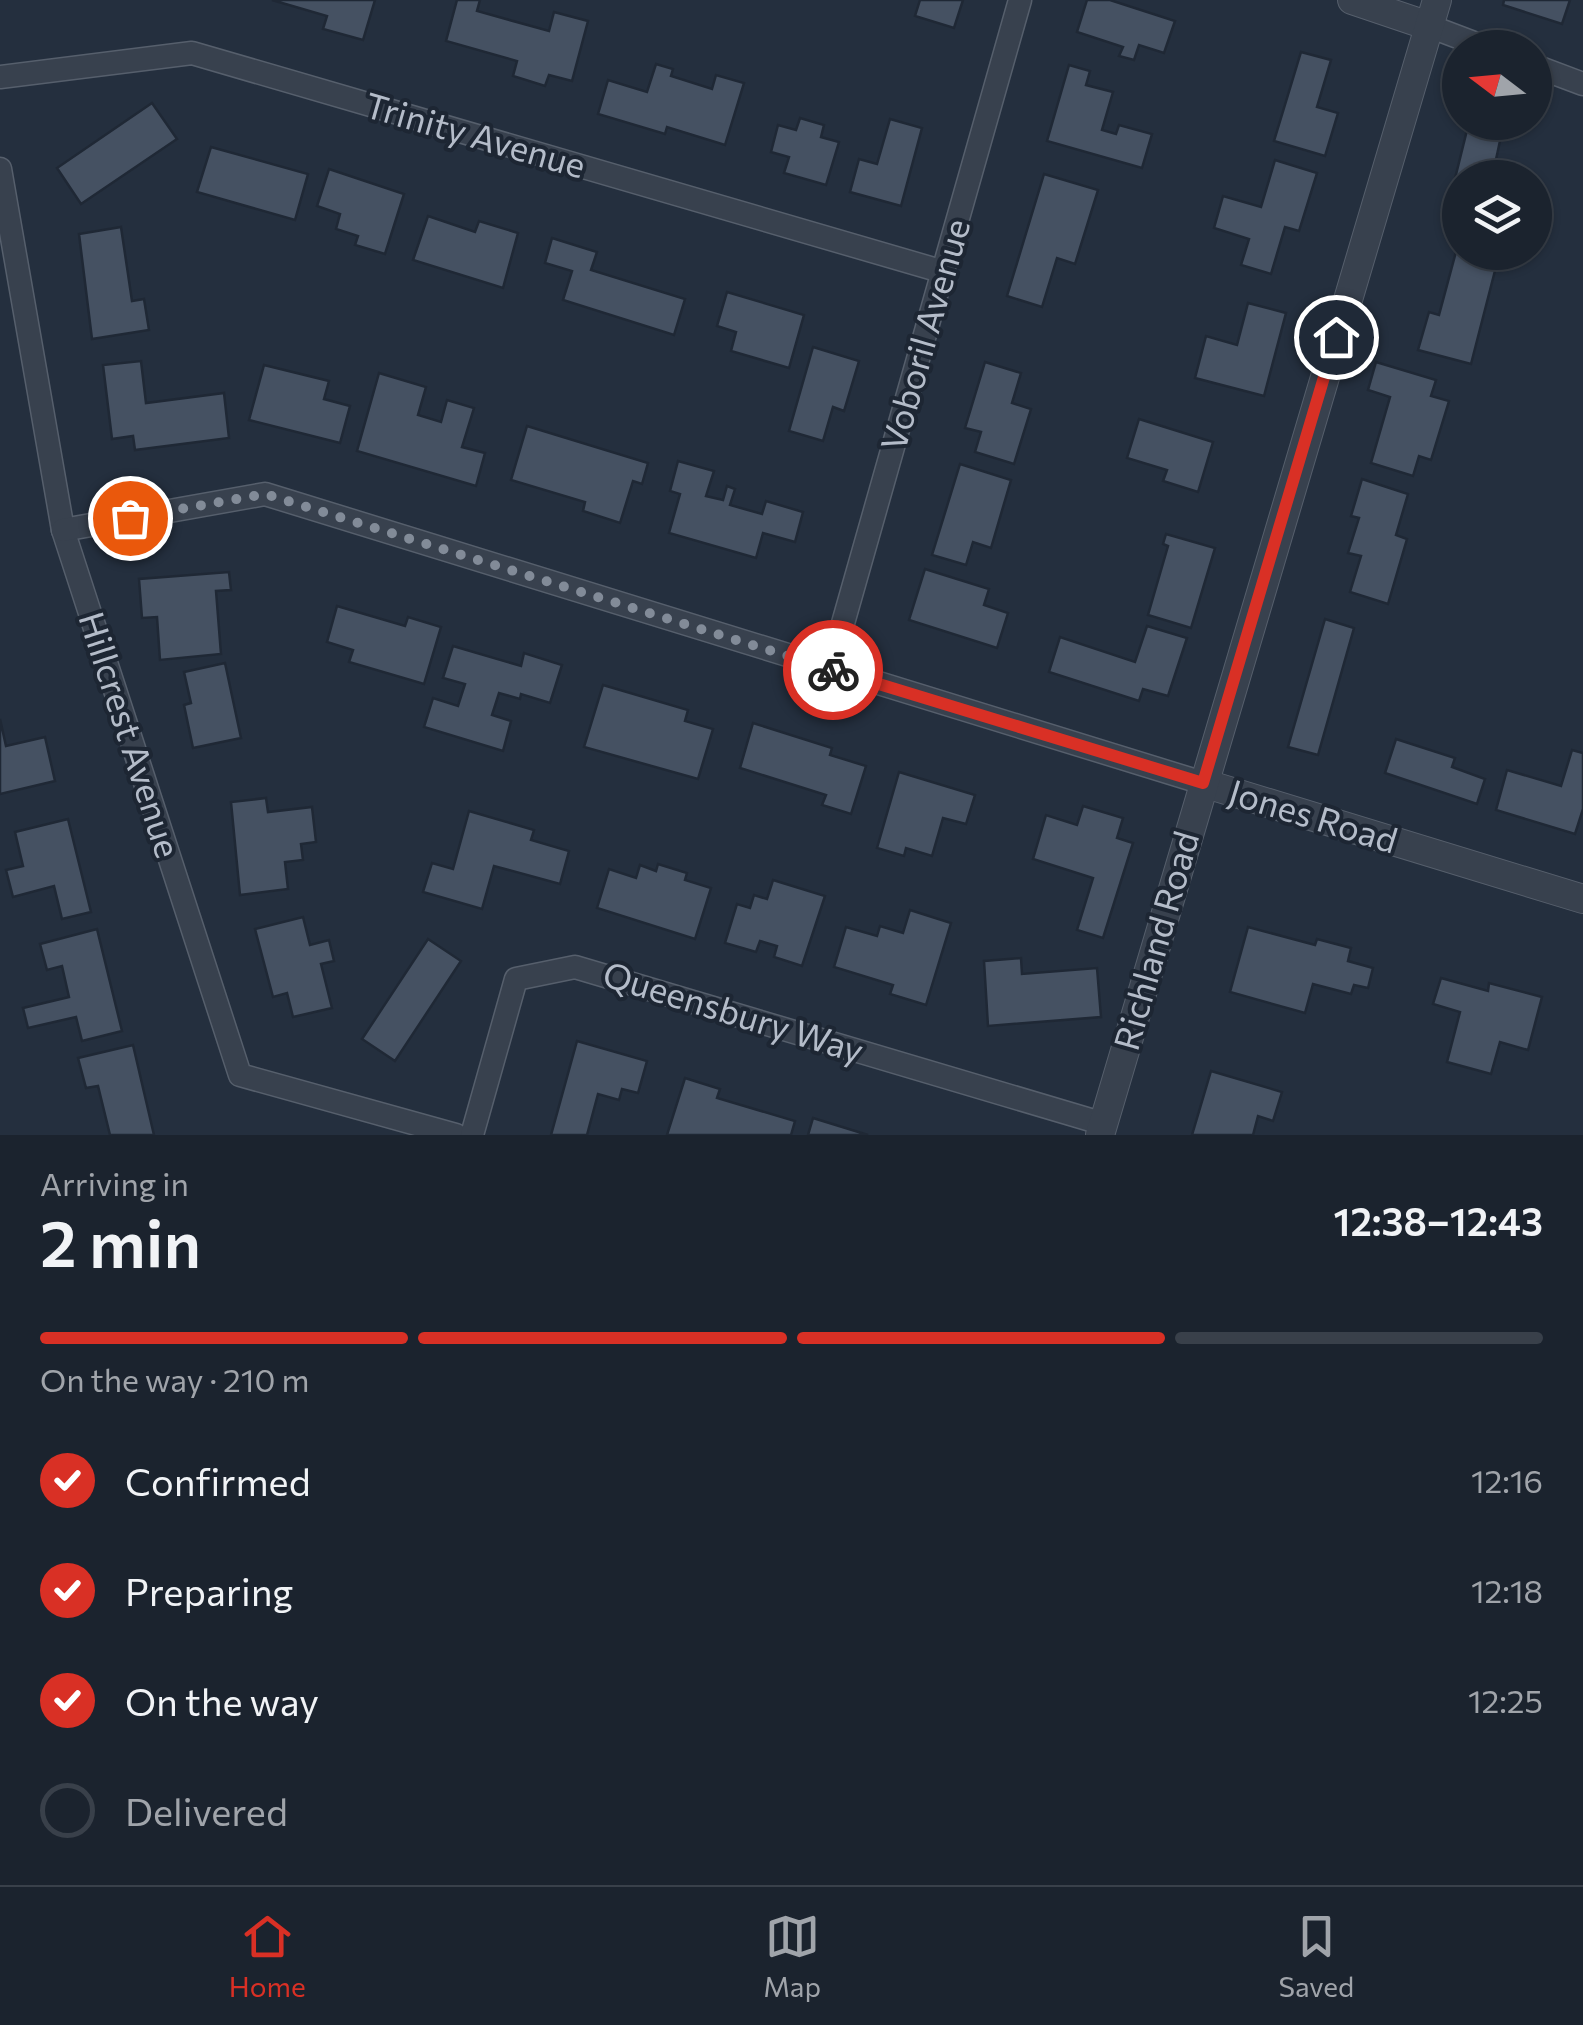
<!DOCTYPE html>
<html lang="en">
<head>
<meta charset="utf-8">
<style>
  body { margin:0; font-family:Commissioner,sans-serif; background:#282f3a; color:#f1f3f6; height:100vh; display:flex; flex-direction:column; font-size:38px; white-space:nowrap }
  * { box-sizing:border-box; margin:0 }
  p { font-size:32px; color:#a0a4aa }
  .icon { flex:none; width:55px; height:55px; fill:none; stroke:currentColor; stroke-width:2; stroke-linecap:round; stroke-linejoin:round }
  .map { position:relative; height:1135px; overflow:hidden }
  .side { display:flex; flex-direction:column; background:#1b232e; flex:1 }
  .side>* { flex:none }
  .needle { width:65px; rotate:286deg }
  .controls { position:absolute; left:1442px; top:30px; display:grid; gap:20px }
  .controls a { display:grid; place-items:center; width:110px; height:110px; border-radius:50%; background:#1b232e; box-shadow:0 2px 8px #0004,0 0 0 2px #39404a; font-size:50px }
  .pin { position:absolute; display:grid; place-items:center; width:85px; height:85px; color:#fff; margin:-42px; border:5px solid #fff; border-radius:50%; box-shadow:0 2px 10px #0007 }
  .courier { position:absolute; display:grid; place-items:center; width:100px; height:100px; margin:-50px; border:8px solid #d93025; border-radius:50%; background:#fff; color:#222; box-shadow:0 2px 12px #0007 }
  .head em { font-style:normal; font-weight:600 }
  .head div { display:flex; flex-direction:column-reverse }
  .head { display:flex; align-items:center; justify-content:space-between; height:170px; padding:0 40px }
  h1 { font-size:65px; font-weight:600; line-height:75px }
  .bar { display:grid; grid-template-columns:repeat(4,1fr); gap:15px 10px; align-content:center; height:120px; padding:0 40px }
  .bar i { height:12px; border-radius:8px; background:#39404a }
  .bar .selected { background:#d93025 }
  .bar p { grid-column:span 4 }
  ol { padding:0 40px; list-style:none }
  li { display:flex; align-items:center; gap:30px; height:110px }
  li p { margin-inline-start:auto }
  li .icon { padding:10px; border-radius:50%; background:#d93025; color:#fff; stroke-width:4 }
  li:last-child { color:#a0a4aa }
  li i { width:55px; height:55px; border:5px solid #39404a; border-radius:50% }
  .tabs { display:flex; justify-content:space-around; align-items:center; height:140px; border-top:2px solid #39404a; background:#1b232e; font-size:28px; color:#a0a4aa }
  .tabs a { display:grid; justify-items:center; gap:5px }
  .tabs .selected { color:#d93025 }
  .map>svg:first-child { display:block }
  .building { fill:#455162; stroke:#1f2835; stroke-width:2.5 }
  .lines { fill:none; stroke-linecap:round; stroke-linejoin:round }
  .minor-casing { stroke:#565f6c; stroke-width:25 }
  .tertiary-casing { stroke:#565f6c; stroke-width:30 }
  .minor { stroke:#38414e; stroke-width:22 }
  .tertiary { stroke:#38414e; stroke-width:28 }
  .done { stroke:#828b98; stroke-width:10; stroke-dasharray:0 18 }
  .route { stroke:#d93025; stroke-width:12 }
  .labels { text-anchor:middle; stroke-width:8; stroke-linejoin:round; paint-order:stroke }
  .street-label { font-size:35px; fill:#b4bcc9; stroke:#1d2633 }
</style>
</head>
<body>
<div class="map">
<svg width="1583" height="1135" viewBox="0 0 1583 1135">
  <rect width="100%" height="100%" fill="#242f3e"/>
  <g class="building">
    <path d="M 272,0 L 375,0 L 363,40 L 323,29 L 327,16 Z"/>
    <path d="M 457,0 L 480,0 L 477,11 L 549,31 L 554,12 L 588,21 L 572,81 L 549,75 L 545,86 L 513,76 L 517,61 L 446,41 Z"/>
    <path d="M 920,0 L 963,0 L 954,28 L 915,16 Z"/>
    <path d="M 1087,0 L 1110,0 L 1175,21 L 1164,53 L 1139,45 L 1134,60 L 1119,56 L 1123,47 L 1077,32 Z"/>
    <path d="M 1504,0 L 1570,0 L 1562,24 L 1503,5 Z"/>
    <path d="M 1301,52 L 1331,60 L 1317,107 L 1338,113 L 1325,156 L 1274,141 Z"/>
    <path d="M 656,64 L 673,69 L 671,76 L 712,89 L 716,75 L 744,83 L 725,145 L 667,127 L 665,134 L 598,114 L 608,80 L 647,92 Z"/>
    <path d="M 1069,65 L 1090,71 L 1086,85 L 1113,92 L 1102,130 L 1116,134 L 1119,125 L 1152,134 L 1142,168 L 1047,141 Z"/>
    <path d="M 152,103 L 177,139 L 81,204 L 57,168 Z"/>
    <path d="M 800,118 L 824,125 L 821,137 L 839,142 L 826,185 L 784,173 L 789,157 L 771,152 L 778,125 L 796,130 Z"/>
    <path d="M 890,119 L 922,128 L 901,206 L 850,192 L 859,159 L 877,164 Z"/>
    <path d="M 1469,122 L 1503,127 L 1492,178 L 1460,178 L 1460,223 L 1445,219 Z"/>
    <path d="M 211,147 L 308,174 L 295,220 L 197,192 Z"/>
    <path d="M 1275,160 L 1317,173 L 1299,231 L 1285,227 L 1271,274 L 1241,265 L 1249,239 L 1214,228 L 1223,196 L 1261,207 Z"/>
    <path d="M 329,169 L 404,194 L 385,254 L 355,245 L 358,236 L 336,229 L 340,214 L 317,206 Z"/>
    <path d="M 1044,174 L 1098,190 L 1075,264 L 1057,258 L 1042,307 L 1007,296 Z"/>
    <path d="M 428,216 L 475,232 L 479,221 L 518,233 L 503,288 L 413,260 Z"/>
    <path d="M 121,227 L 132,301 L 144,299 L 149,330 L 92,339 L 79,234 Z"/>
    <path d="M 552,238 L 597,252 L 591,270 L 685,299 L 674,335 L 563,300 L 572,271 L 545,263 Z"/>
    <path d="M 1457,248 L 1460,252 L 1498,259 L 1471,364 L 1418,350 L 1429,312 L 1439,315 Z"/>
    <path d="M 727,292 L 804,315 L 789,368 L 731,351 L 736,332 L 717,326 Z"/>
    <path d="M 1248,303 L 1286,313 L 1264,396 L 1195,378 L 1206,336 L 1237,345 Z"/>
    <path d="M 813,347 L 859,361 L 844,411 L 833,407 L 823,441 L 789,431 Z"/>
    <path d="M 141,361 L 146,403 L 224,393 L 229,438 L 135,450 L 133,436 L 112,439 L 103,365 Z"/>
    <path d="M 985,362 L 1021,373 L 1012,403 L 1031,409 L 1014,464 L 975,452 L 981,432 L 965,428 Z"/>
    <path d="M 1376,362 L 1436,380 L 1431,396 L 1449,401 L 1431,460 L 1419,456 L 1413,476 L 1371,463 L 1390,397 L 1368,390 Z"/>
    <path d="M 264,365 L 329,381 L 324,399 L 350,406 L 340,443 L 249,420 Z"/>
    <path d="M 379,373 L 426,387 L 418,415 L 441,422 L 447,400 L 474,408 L 462,447 L 485,453 L 476,486 L 357,451 Z"/>
    <path d="M 1139,419 L 1213,442 L 1198,492 L 1163,481 L 1167,470 L 1127,458 Z"/>
    <path d="M 527,426 L 648,463 L 642,484 L 633,481 L 620,523 L 583,511 L 585,502 L 511,480 Z"/>
    <path d="M 678,461 L 714,471 L 706,496 L 723,500 L 727,486 L 735,489 L 730,505 L 762,514 L 766,501 L 803,512 L 795,542 L 763,533 L 756,558 L 669,533 L 680,494 L 670,491 Z"/>
    <path d="M 960,464 L 1011,480 L 991,548 L 973,542 L 966,565 L 932,555 Z"/>
    <path d="M 1362,479 L 1408,494 L 1396,535 L 1407,539 L 1388,604 L 1350,592 L 1361,556 L 1348,553 L 1359,518 L 1351,516 Z"/>
    <path d="M 1166,534 L 1215,548 L 1191,628 L 1148,615 L 1168,546 L 1163,544 Z"/>
    <path d="M 925,569 L 989,589 L 984,605 L 1008,613 L 997,648 L 909,620 Z"/>
    <path d="M 229,572 L 231,590 L 216,591 L 221,654 L 160,660 L 157,617 L 142,618 L 139,579 Z"/>
    <path d="M 337,606 L 405,626 L 408,617 L 441,627 L 424,684 L 349,662 L 353,650 L 327,642 Z"/>
    <path d="M 1325,619 L 1354,628 L 1318,755 L 1288,747 Z"/>
    <path d="M 1147,626 L 1187,638 L 1168,696 L 1143,689 L 1139,701 L 1049,672 L 1060,637 L 1135,662 Z"/>
    <path d="M 453,646 L 521,666 L 524,653 L 562,665 L 550,703 L 521,694 L 520,699 L 499,693 L 492,715 L 511,721 L 503,751 L 424,727 L 433,698 L 458,706 L 465,684 L 443,678 Z"/>
    <path d="M 225,663 L 241,738 L 193,748 L 184,705 L 191,703 L 184,672 Z"/>
    <path d="M 603,685 L 688,710 L 685,721 L 713,729 L 698,779 L 584,747 Z"/>
    <path d="M 0,719 L 6,746 L 45,737 L 55,781 L 0,794 Z"/>
    <path d="M 753,723 L 832,748 L 830,755 L 866,766 L 851,814 L 822,805 L 826,795 L 740,768 Z"/>
    <path d="M 1396,739 L 1455,758 L 1452,767 L 1485,779 L 1477,804 L 1385,773 Z"/>
    <path d="M 1572,750 L 1583,753 L 1583,809 L 1575,834 L 1496,810 L 1507,770 L 1561,786 Z"/>
    <path d="M 899,772 L 975,795 L 966,824 L 943,818 L 932,856 L 906,848 L 904,856 L 877,848 Z"/>
    <path d="M 266,798 L 268,812 L 312,807 L 316,842 L 301,844 L 303,860 L 285,862 L 288,889 L 240,895 L 231,802 Z"/>
    <path d="M 1083,806 L 1123,818 L 1117,838 L 1133,843 L 1103,938 L 1077,930 L 1093,878 L 1033,859 L 1046,815 L 1077,825 Z"/>
    <path d="M 469,811 L 534,830 L 531,840 L 569,851 L 560,884 L 494,866 L 482,909 L 423,892 L 432,863 L 453,869 Z"/>
    <path d="M 68,819 L 91,912 L 62,919 L 54,886 L 13,897 L 6,870 L 23,866 L 15,832 Z"/>
    <path d="M 658,864 L 687,873 L 685,880 L 711,888 L 695,939 L 597,908 L 609,869 L 636,878 L 640,865 L 656,871 Z"/>
    <path d="M 773,880 L 825,896 L 802,966 L 774,957 L 777,946 L 760,941 L 756,952 L 725,943 L 737,904 L 750,908 L 754,895 L 767,899 Z"/>
    <path d="M 910,910 L 951,923 L 926,1005 L 890,994 L 893,985 L 834,967 L 846,927 L 877,936 L 880,926 L 903,933 Z"/>
    <path d="M 303,917 L 310,945 L 329,940 L 334,961 L 321,964 L 332,1008 L 293,1017 L 287,993 L 273,997 L 255,929 Z"/>
    <path d="M 1248,927 L 1315,945 L 1317,939 L 1351,948 L 1348,961 L 1373,968 L 1368,988 L 1354,985 L 1351,994 L 1313,984 L 1305,1013 L 1230,992 Z"/>
    <path d="M 97,929 L 122,1031 L 82,1041 L 76,1017 L 28,1028 L 23,1008 L 69,997 L 62,966 L 47,970 L 40,944 Z"/>
    <path d="M 428,939 L 461,961 L 395,1061 L 362,1039 Z"/>
    <path d="M 1021,958 L 1022,974 L 1097,968 L 1101,1017 L 988,1026 L 984,961 Z"/>
    <path d="M 1441,978 L 1488,991 L 1489,983 L 1542,997 L 1528,1050 L 1500,1042 L 1491,1074 L 1447,1062 L 1460,1012 L 1433,1004 Z"/>
    <path d="M 577,1041 L 647,1061 L 638,1093 L 622,1089 L 619,1100 L 598,1094 L 587,1135 L 551,1135 Z"/>
    <path d="M 133,1045 L 154,1135 L 110,1135 L 98,1086 L 86,1088 L 78,1058 Z"/>
    <path d="M 1211,1071 L 1282,1092 L 1273,1121 L 1258,1116 L 1253,1135 L 1192,1135 Z"/>
    <path d="M 685,1078 L 720,1089 L 717,1098 L 795,1121 L 791,1135 L 667,1135 Z"/>
    <path d="M 813,1118 L 868,1135 L 808,1135 Z"/>
  </g>
  <g class="lines">
    <g class="minor-casing">
      <g id="minor">
        <path d="M 1429,26 L 1487,48"/>
        <path d="M 1535,66 L 1583,84"/>
        <path d="M 0,77 L 192,53 L 944,272"/>
        <path d="M 0,169 L 63,530 L 240,1075 L 456,1135"/>
        <path d="M 63,530 L 265,494 L 1203,783"/>
        <path d="M 830,669 L 1020,0"/>
        <path d="M 472,1135 L 516,979 L 575,967 L 1104,1124"/>
      </g>
    </g>
    <g class="tertiary-casing">
      <g id="tertiary">
        <path d="M 1352,0 L 1429,26"/>
        <path d="M 1203,783 L 1583,899"/>
        <path d="M 1100,1135 L 1437,0"/>
      </g>
    </g>
    <use href="#minor" class="minor"/>
    <use href="#tertiary" class="tertiary"/>
  </g>
  <g class="lines">
    <path class="done" d="M 130,518 L 265,494 L 833,670"/>
    <path class="route" d="M 833,670 L 1203,783 L 1336,337"/>
  </g>
  <g class="labels">
    <g class="street-label">
      <text transform="translate(475 136) rotate(16)" y="12">Trinity Avenue</text>
      <text transform="translate(926 335) rotate(-74)" y="12">Voboril Avenue</text>
      <text transform="translate(129 735) rotate(72)" y="12">Hillcrest Avenue</text>
      <text transform="translate(1313 817) rotate(17)" y="12">Jones Road</text>
      <text transform="translate(1157 941) rotate(-74)" y="12">Richland Road</text>
      <text transform="translate(733 1013) rotate(17)" y="12">Queensbury Way</text>
    </g>
  </g>
</svg>
<div class="controls">
<a><svg class="needle" viewBox="-14 -14 28 28"><path d="M0-13l5 13h-10z" fill="#e53935"/><path d="M0 13l5-13h-10z" fill="#a0a4aa"/></svg></a>
<a><svg class="icon" aria-label="layers" viewBox="0 0 24 24"><path d="M12 4l9 5-9 5-9-5zM3 14l9 5 9-5"/></svg></a>
</div>
<div class="pin" style="left:130px;top:518px;background:#ea580c"><svg class="icon" aria-label="bag" viewBox="0 0 24 24"><path d="M5 8h14l-1 12H6zM9 8a3 3 0 0 1 6 0"/></svg></div>
<div class="pin" style="left:1336px;top:337px;background:#1f2937"><svg class="icon" aria-label="home" viewBox="0 0 24 24"><path d="M3 11l9-7 9 7M6 9v11h12V9"/></svg></div>
<div class="courier" style="left:833px;top:670px"><svg class="icon" aria-label="bike" viewBox="0 0 24 24"><circle cx="6" cy="16" r="4"/><circle cx="18" cy="16" r="4"/><path d="M6 16l4-8h5l3 8M10 8l3 8H6M13 5h3"/></svg></div>
</div>
<section class="side">
<div class="head"><div><h1>2 min</h1><p>Arriving in</p></div><em>12:38–12:43</em></div>
<div class="bar"><i class="selected"></i><i class="selected"></i><i class="selected"></i><i></i><p>On the way · 210 m</p></div>
<ol>
<li><svg class="icon" aria-label="check" viewBox="0 0 24 24"><path d="M5 12l5 5 9-10"/></svg>Confirmed<p>12:16</p></li>
<li><svg class="icon" aria-label="check" viewBox="0 0 24 24"><path d="M5 12l5 5 9-10"/></svg>Preparing<p>12:18</p></li>
<li><svg class="icon" aria-label="check" viewBox="0 0 24 24"><path d="M5 12l5 5 9-10"/></svg>On the way<p>12:25</p></li>
<li><i></i>Delivered</li>
</ol>
</section>
<nav class="tabs">
<a class="selected"><svg class="icon" aria-label="home" viewBox="0 0 24 24"><path d="M3 11l9-7 9 7M6 9v11h12V9"/></svg>Home</a>
<a><svg class="icon" aria-label="map" viewBox="0 0 24 24"><path d="M3 6l6-2 6 2 6-2v14l-6 2-6-2-6 2zM9 4v14M15 6v14"/></svg>Map</a>
<a><svg class="icon" aria-label="saved" viewBox="0 0 24 24"><path d="M7 4h10v16l-5-4-5 4z"/></svg>Saved</a>
</nav>
</body>
</html>
